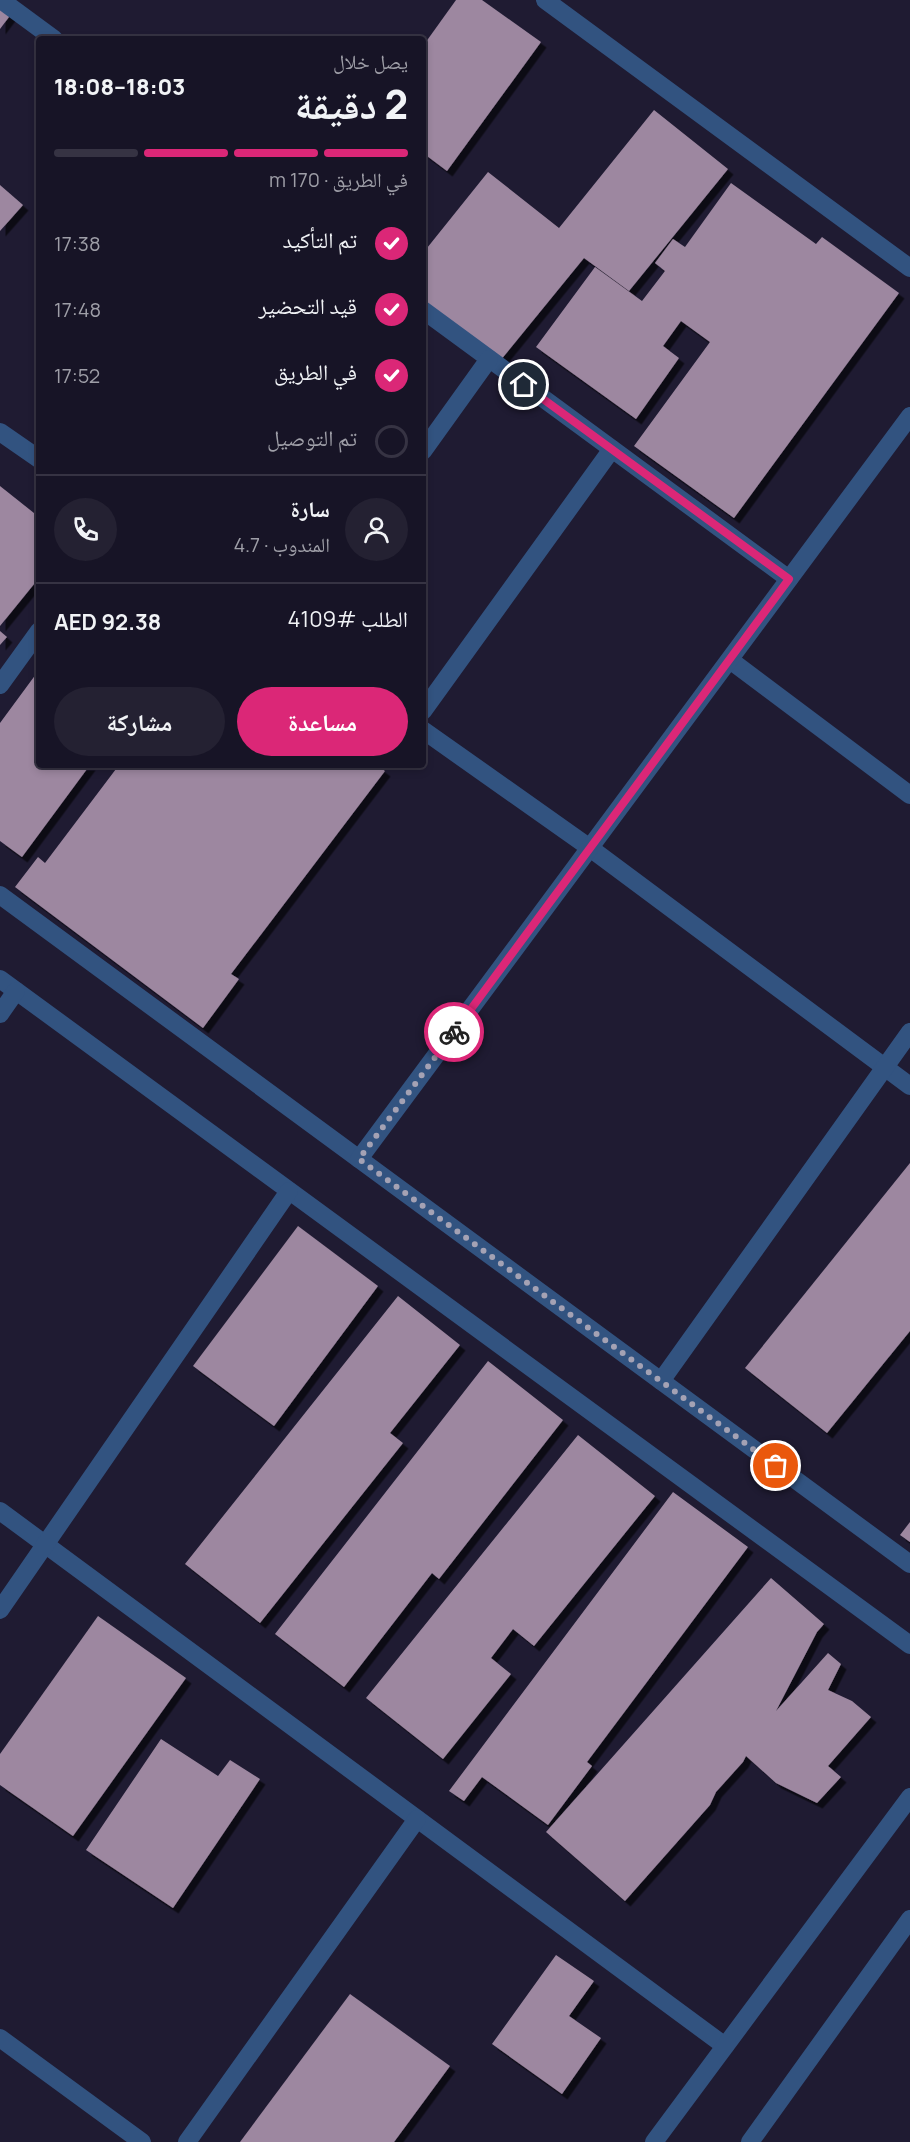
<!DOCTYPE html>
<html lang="ar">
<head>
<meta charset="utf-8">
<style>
  body { margin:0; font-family:Manrope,"Noto Naskh Arabic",sans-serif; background:#242132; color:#f1f3f6; direction:rtl; height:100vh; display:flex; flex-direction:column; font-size:22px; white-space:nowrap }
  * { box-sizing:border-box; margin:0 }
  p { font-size:20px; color:#9e9ea7 }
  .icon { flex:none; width:33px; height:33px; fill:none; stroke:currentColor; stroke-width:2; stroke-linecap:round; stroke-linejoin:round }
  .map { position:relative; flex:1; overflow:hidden; direction:ltr }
  .panel { position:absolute; left:36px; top:36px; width:390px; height:732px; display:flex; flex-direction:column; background:#171426; border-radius:6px; box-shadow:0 3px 9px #0003,0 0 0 2px #363343; direction:rtl }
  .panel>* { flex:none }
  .pin { position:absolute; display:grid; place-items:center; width:51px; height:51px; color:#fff; margin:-26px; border:3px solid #fff; border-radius:50%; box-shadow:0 2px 6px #0007 }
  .courier { position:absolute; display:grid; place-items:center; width:60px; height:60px; margin:-30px; border:4px solid #db2777; border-radius:50%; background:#fff; color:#222; box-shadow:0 2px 8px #0007 }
  .head em { font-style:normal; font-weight:800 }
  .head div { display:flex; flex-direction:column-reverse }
  .head { display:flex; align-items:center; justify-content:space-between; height:102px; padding:0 18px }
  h1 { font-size:39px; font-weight:800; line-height:45px }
  .bar { display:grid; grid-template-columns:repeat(4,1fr); gap:9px 6px; align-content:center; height:72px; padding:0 18px }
  .bar i { height:8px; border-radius:4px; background:#363343 }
  .bar .active { background:#db2777 }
  .bar p { grid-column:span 4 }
  .line { display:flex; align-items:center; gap:15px; padding:0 18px; border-top:2px solid #363343 }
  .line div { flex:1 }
  .round { display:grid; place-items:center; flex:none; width:63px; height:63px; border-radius:32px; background:#242132 }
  ol { padding:0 18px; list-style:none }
  li { display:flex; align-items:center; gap:18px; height:66px }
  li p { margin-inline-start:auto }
  li .icon { padding:6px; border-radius:50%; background:#db2777; color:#fff; stroke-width:4 }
  li:last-child { color:#9e9ea7 }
  li i { width:33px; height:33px; border:3px solid #363343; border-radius:50% }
  .action { display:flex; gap:12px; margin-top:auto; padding:12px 18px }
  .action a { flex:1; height:69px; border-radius:36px; background:#db2777; color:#fff; font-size:24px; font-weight:800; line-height:69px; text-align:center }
  .action a+a { background:#242132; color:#f1f3f6 }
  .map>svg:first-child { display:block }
  .building { fill:#9d87a0; filter:url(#shadow) }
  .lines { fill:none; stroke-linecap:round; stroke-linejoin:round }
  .minor { stroke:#325380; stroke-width:18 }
  .done { stroke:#a4a2b4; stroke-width:6; stroke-dasharray:0 10.8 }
  .route { stroke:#db2777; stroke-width:8 }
</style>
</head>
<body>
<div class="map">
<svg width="910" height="2142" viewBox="0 0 910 2142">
  <defs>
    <filter id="shadow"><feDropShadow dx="5.5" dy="5.5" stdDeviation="0" flood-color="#0009"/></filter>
  </defs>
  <rect width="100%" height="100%" fill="#1f1b32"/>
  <g class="building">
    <path d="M 0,0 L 15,9 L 0,29 Z"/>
    <path d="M 456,0 L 482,0 L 541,42 L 447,171 L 423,153 L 423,46 Z"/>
    <path d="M 654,110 L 728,169 L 629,291 L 584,258 L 500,361 L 423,301 L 423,253 L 488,172 L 559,228 Z"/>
    <path d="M 731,183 L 816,244 L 822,237 L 899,293 L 734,518 L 634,446 L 710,342 L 681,321 L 663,346 L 679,358 L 636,419 L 536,347 L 595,267 L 642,301 L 665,271 L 655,263 L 673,239 L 685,247 Z"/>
    <path d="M 0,185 L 23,205 L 0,231 Z"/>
    <path d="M 0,486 L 39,517 L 39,578 L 0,626 Z"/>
    <path d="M 0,631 L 7,637 L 0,645 Z"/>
    <path d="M 39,670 L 39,765 L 90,765 L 22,857 L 0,841 L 0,723 Z"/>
    <path d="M 119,765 L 377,765 L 385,771 L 231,974 L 239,979 L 203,1028 L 15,887 L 38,857 L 45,863 Z"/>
    <path d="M 910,1163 L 910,1331 L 827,1433 L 745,1368 Z"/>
    <path d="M 298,1226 L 378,1286 L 274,1426 L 193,1366 Z"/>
    <path d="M 398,1296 L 460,1345 L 390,1433 L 403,1443 L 260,1623 L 185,1564 Z"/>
    <path d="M 488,1361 L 563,1420 L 439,1579 L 432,1573 L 344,1687 L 275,1634 Z"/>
    <path d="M 578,1435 L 655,1496 L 534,1646 L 513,1629 L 491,1658 L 511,1674 L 443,1759 L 366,1698 Z"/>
    <path d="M 673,1492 L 748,1547 L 587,1762 L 592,1766 L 548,1825 L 482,1777 L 464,1801 L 449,1791 Z"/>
    <path d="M 910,1522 L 910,1542 L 900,1535 Z"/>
    <path d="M 771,1578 L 824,1624 L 817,1632 L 776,1711 L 828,1653 L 841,1664 L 828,1690 L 852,1701 L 871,1717 L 828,1766 L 841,1777 L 817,1803 L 776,1783 L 746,1756 L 743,1762 L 716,1792 L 710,1805 L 625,1901 L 546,1832 Z"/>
    <path d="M 98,1616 L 186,1678 L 73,1836 L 0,1785 L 0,1754 Z"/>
    <path d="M 161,1739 L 218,1776 L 230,1760 L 260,1779 L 173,1908 L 86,1850 Z"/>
    <path d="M 556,1955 L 594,1981 L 569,2016 L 601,2038 L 562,2094 L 492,2044 Z"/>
    <path d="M 350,1994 L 450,2066 L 394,2142 L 240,2142 Z"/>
  </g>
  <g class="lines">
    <g class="minor">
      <path d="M 1,0 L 54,39"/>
      <path d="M 545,0 L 910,268"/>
      <path d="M 423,310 L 789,579"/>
      <path d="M 0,432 L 39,459"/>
      <path d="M 423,451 L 489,359"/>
      <path d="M 730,660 L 910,795"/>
      <path d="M 0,685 L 39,631"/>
      <path d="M 423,711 L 612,449"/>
      <path d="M 423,730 L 590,848 L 910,1086"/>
      <path d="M 0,895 L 910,1564"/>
      <path d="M 0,979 L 910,1645"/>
      <path d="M 0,1014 L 16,991"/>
      <path d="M 359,1159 L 910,416"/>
      <path d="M 661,1381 L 910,1032"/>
      <path d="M 0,1511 L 725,2046"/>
      <path d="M 0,1610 L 289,1191"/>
      <path d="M 0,2038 L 142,2142"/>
      <path d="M 187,2142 L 417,1819"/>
      <path d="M 654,2142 L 910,1797"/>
      <path d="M 750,2142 L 910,1919"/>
    </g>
  </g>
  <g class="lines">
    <path class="done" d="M 454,1032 L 359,1159 L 776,1466"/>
    <path class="route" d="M 454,1032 L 789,579 L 524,385"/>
  </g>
</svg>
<div class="pin" style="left:776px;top:1466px;background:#ea580c"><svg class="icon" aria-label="bag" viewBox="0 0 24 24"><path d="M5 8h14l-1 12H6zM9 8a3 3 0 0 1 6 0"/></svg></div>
<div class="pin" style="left:524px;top:385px;background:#1f2937"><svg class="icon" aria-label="home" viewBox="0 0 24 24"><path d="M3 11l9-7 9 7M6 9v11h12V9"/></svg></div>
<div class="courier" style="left:454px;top:1032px"><svg class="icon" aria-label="bike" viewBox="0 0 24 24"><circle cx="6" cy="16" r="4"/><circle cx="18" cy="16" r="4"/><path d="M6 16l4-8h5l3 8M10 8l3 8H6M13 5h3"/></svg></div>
<section class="panel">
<div class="head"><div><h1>2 دقيقة</h1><p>يصل خلال</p></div><em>18:03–18:08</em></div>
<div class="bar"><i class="active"></i><i class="active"></i><i class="active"></i><i></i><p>في الطريق · 170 m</p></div>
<ol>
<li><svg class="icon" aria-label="check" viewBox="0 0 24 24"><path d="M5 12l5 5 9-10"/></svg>تم التأكيد<p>17:38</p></li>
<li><svg class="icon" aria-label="check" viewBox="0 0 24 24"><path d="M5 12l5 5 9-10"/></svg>قيد التحضير<p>17:48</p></li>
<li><svg class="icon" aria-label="check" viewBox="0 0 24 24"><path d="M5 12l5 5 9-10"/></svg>في الطريق<p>17:52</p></li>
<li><i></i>تم التوصيل</li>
</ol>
<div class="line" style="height:108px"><a class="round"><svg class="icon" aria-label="person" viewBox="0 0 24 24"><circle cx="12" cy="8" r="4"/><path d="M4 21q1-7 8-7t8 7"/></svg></a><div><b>سارة</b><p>المندوب · 4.7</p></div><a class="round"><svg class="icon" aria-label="phone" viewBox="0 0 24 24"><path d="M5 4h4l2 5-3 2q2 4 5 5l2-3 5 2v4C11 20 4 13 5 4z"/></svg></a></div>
<div class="line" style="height:78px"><div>الطلب #4109</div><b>AED 92.38</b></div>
<div class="action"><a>مساعدة</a><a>مشاركة</a></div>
</section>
</div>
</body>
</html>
